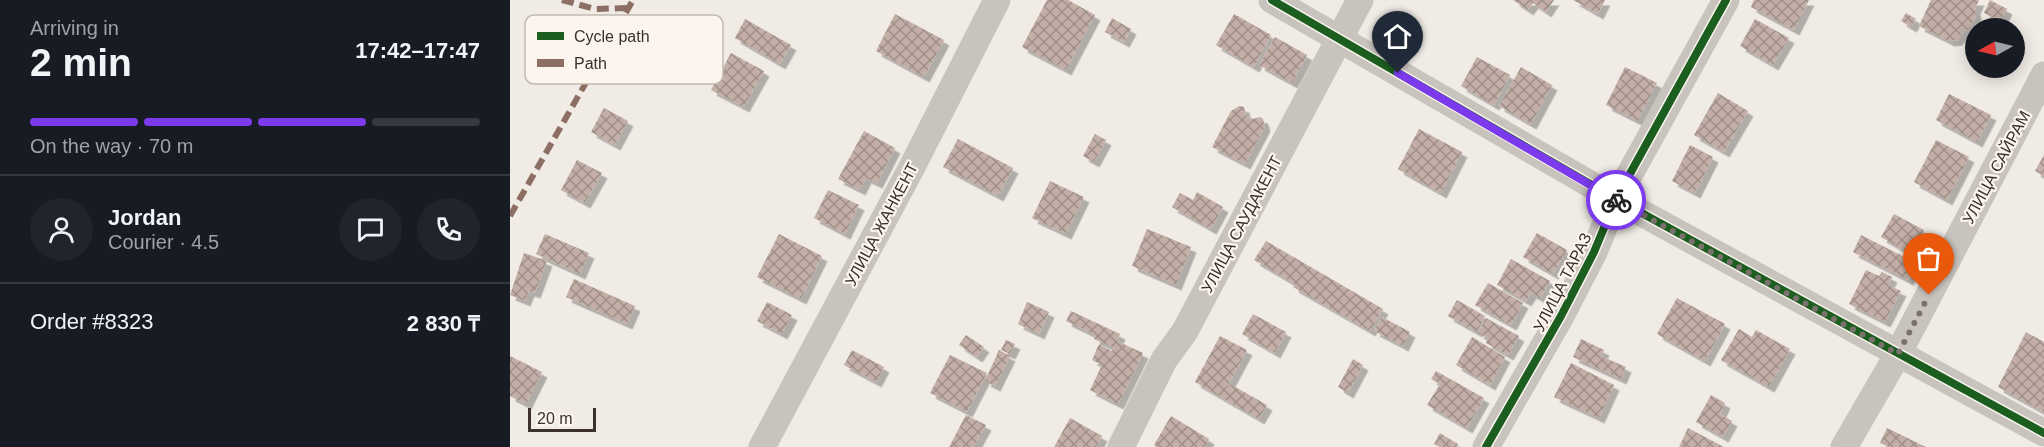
<!DOCTYPE html>
<html lang="en">
<head>
<meta charset="utf-8">
<style>
  body { margin:0; font-family:Helvetica,sans-serif; background:#20242c; color:#f1f3f6; height:100vh; display:flex; flex-direction:column; font-size:22px; white-space:nowrap }
  * { box-sizing:border-box; margin:0 }
  p { font-size:20px; color:#9ea1a6 }
  .icon { flex:none; width:33px; height:33px; fill:none; stroke:currentColor; stroke-width:2; stroke-linecap:round; stroke-linejoin:round }
  .map { position:relative; flex:1; overflow:hidden }
  .panel { display:flex; flex-direction:column; background:#171b24; width:510px }
  .panel>* { flex:none }
  .needle { width:39px; rotate:262deg }
  .fabs { position:absolute; left:1455px; top:18px; display:grid; gap:12px }
  .fabs a { display:grid; place-items:center; width:60px; height:60px; border-radius:50%; background:#171b24; box-shadow:0 3px 15px #0003; font-size:30px }
  .scale { position:absolute; left:18px; bottom:15px; width:68px; box-sizing:border-box; padding-left:6px; border:3px solid #3b302b; border-top:0; font-size:16px; line-height:21px; white-space:nowrap; color:#3b302b; -webkit-text-stroke:4px #fbf5ee; paint-order:stroke }
  .pin { position:absolute; display:grid; place-items:center; width:51px; height:51px; color:#fff; margin:-62px -26px; border-radius:50% 50% 50% 0; rotate:-45deg; box-shadow:0 0 6px #0007 }
  .pin .icon { rotate:45deg }
  .courier { position:absolute; display:grid; place-items:center; width:60px; height:60px; margin:-30px; border:4px solid #7c3aed; border-radius:50%; background:#fff; color:#222; box-shadow:0 2px 8px #0007 }
  .summary em { font-style:normal; font-weight:800 }
  .summary div { display:flex; flex-direction:column-reverse }
  .summary { display:flex; align-items:center; justify-content:space-between; height:102px; padding:0 30px }
  h1 { font-size:39px; font-weight:800; line-height:45px }
  .bar { display:grid; grid-template-columns:repeat(4,1fr); gap:9px 6px; align-content:center; height:72px; padding:0 30px }
  .bar i { height:8px; border-radius:4px; background:#363941 }
  .bar .on { background:#7c3aed }
  .bar p { grid-column:span 4 }
  .line { display:flex; align-items:center; gap:15px; padding:0 30px; border-top:2px solid #363941 }
  .line div { flex:1 }
  .round { display:grid; place-items:center; flex:none; width:63px; height:63px; border-radius:32px; background:#20242c }
  main { display:flex; flex:1; min-height:0 }
  .map>svg:first-child { display:block }
  .building { fill:url(#building-cross-hatch); filter:url(#shadow) }
  .lines { fill:none; stroke-linecap:round; stroke-linejoin:round }
  .street { stroke:#c9c3be; stroke-width:27 }
  .quiet { stroke:#8d6e63; stroke-width:6; stroke-dasharray:12 6; stroke-linecap:butt }
  .cycleway-casing { stroke:#fbf5ee; stroke-width:11 }
  .cycleway { stroke:#1b5e20; stroke-width:8 }
  .done { stroke:#7a716c; stroke-width:6; stroke-dasharray:0 10.8 }
  .route { stroke:#7c3aed; stroke-width:8 }
  .labels { text-anchor:middle; stroke-width:4.5; stroke-linejoin:round; paint-order:stroke }
  .street-label { font-size:16px; fill:#3b302b; stroke:#fbf5ee }
  .key { fill:#fbf5ee; stroke:#c1bab4; stroke-width:1.5 }
  .key-label { font-size:16px; fill:#3b302b }
</style>
</head>
<body>
<main>
<section class="panel">
<div class="summary"><div><h1>2 min</h1><p>Arriving in</p></div><em>17:42–17:47</em></div>
<div class="bar"><i class="on"></i><i class="on"></i><i class="on"></i><i></i><p>On the way · 70 m</p></div>
<div class="line" style="height:108px"><a class="round"><svg class="icon" aria-label="person" viewBox="0 0 24 24"><circle cx="12" cy="8" r="4"/><path d="M4 21q1-7 8-7t8 7"/></svg></a><div><b>Jordan</b><p>Courier · 4.5</p></div><a class="round"><svg class="icon" aria-label="chat" viewBox="0 0 24 24"><path d="M4 5h16v11H9l-5 4z"/></svg></a><a class="round"><svg class="icon" aria-label="phone" viewBox="0 0 24 24"><path d="M5 4h4l2 5-3 2q2 4 5 5l2-3 5 2v4C11 20 4 13 5 4z"/></svg></a></div>
<div class="line" style="height:78px"><div>Order #8323</div><b>2 830 ₸</b></div>
</section>
<div class="map">
<svg width="1534" height="447" viewBox="0 0 1534 447">
  <defs>
    <pattern id="building-cross-hatch" width="8" height="8" patternUnits="userSpaceOnUse" patternTransform="scale(1.5)"><rect width="8" height="8" fill="#c3afa7"/><path d="M0 0l8 8M0 8l8-8" fill="none" stroke="#a08f88"/></pattern>
    <filter id="shadow"><feDropShadow dx="5.5" dy="5.5" stdDeviation="0" flood-color="#0004"/></filter>
  </defs>
  <rect width="100%" height="100%" fill="#f0ebe5"/>
  <g class="building">
    <path d="M 537,0 L 558,0 L 585,15 L 556,70 L 512,47 Z"/>
    <path d="M 1003,0 L 1044,0 L 1036,12 L 1023,3 L 1018,10 Z"/>
    <path d="M 1063,0 L 1095,0 L 1088,14 Z"/>
    <path d="M 1244,0 L 1299,0 L 1284,30 L 1241,7 Z"/>
    <path d="M 1421,0 L 1469,0 L 1465,9 L 1466,15 L 1460,29 L 1453,31 L 1447,40 L 1439,41 L 1409,26 Z"/>
    <path d="M 1480,0 L 1497,9 L 1491,21 L 1474,13 Z"/>
    <path d="M 1396,13 L 1406,19 L 1401,27 L 1391,21 Z"/>
    <path d="M 385,14 L 434,40 L 414,77 L 366,51 Z"/>
    <path d="M 724,14 L 761,35 L 744,67 L 706,45 Z"/>
    <path d="M 602,18 L 621,29 L 614,42 L 595,32 Z"/>
    <path d="M 235,19 L 281,45 L 270,64 L 225,38 Z"/>
    <path d="M 1245,19 L 1279,38 L 1263,65 L 1230,46 Z"/>
    <path d="M 765,37 L 797,55 L 782,83 L 749,65 Z"/>
    <path d="M 221,53 L 254,71 L 234,107 L 201,90 Z"/>
    <path d="M 967,57 L 1000,75 L 984,105 L 951,86 Z"/>
    <path d="M 1011,67 L 1042,85 L 1021,124 L 989,106 Z"/>
    <path d="M 1115,67 L 1147,83 L 1128,121 L 1096,105 Z"/>
    <path d="M 1208,93 L 1238,111 L 1214,152 L 1184,135 Z"/>
    <path d="M 1439,94 L 1481,115 L 1467,142 L 1426,120 Z"/>
    <path d="M 729,106 L 734,107 L 736,116 L 743,119 L 750,117 L 753,119 L 755,126 L 735,164 L 702,147 L 721,111 Z"/>
    <path d="M 94,108 L 118,121 L 105,145 L 81,132 Z"/>
    <path d="M 909,129 L 952,152 L 931,193 L 888,169 Z"/>
    <path d="M 354,131 L 385,148 L 367,183 L 356,178 L 350,190 L 328,179 Z"/>
    <path d="M 585,134 L 596,140 L 584,162 L 573,156 Z"/>
    <path d="M 448,139 L 503,168 L 488,196 L 433,167 Z"/>
    <path d="M 1426,140 L 1459,157 L 1437,200 L 1404,182 Z"/>
    <path d="M 1180,145 L 1203,157 L 1185,193 L 1162,181 Z"/>
    <path d="M 1534,155 L 1534,176 L 1525,171 Z"/>
    <path d="M 67,160 L 92,173 L 75,203 L 51,190 Z"/>
    <path d="M 540,181 L 574,197 L 556,234 L 522,218 Z"/>
    <path d="M 318,190 L 349,205 L 335,234 L 304,218 Z"/>
    <path d="M 687,192 L 713,207 L 701,229 L 662,207 L 670,193 L 683,200 Z"/>
    <path d="M 1384,214 L 1414,230 L 1401,254 L 1371,237 Z"/>
    <path d="M 637,229 L 681,247 L 666,285 L 622,266 Z"/>
    <path d="M 1027,233 L 1057,250 L 1043,274 L 1013,257 Z"/>
    <path d="M 35,234 L 79,253 L 70,274 L 26,254 Z"/>
    <path d="M 269,234 L 312,256 L 291,299 L 247,277 Z"/>
    <path d="M 1351,235 L 1406,263 L 1398,280 L 1343,252 Z"/>
    <path d="M 756,241 L 873,309 L 860,331 L 783,287 L 785,284 L 744,260 Z"/>
    <path d="M 14,253 L 37,261 L 25,293 L 19,291 L 15,301 L 0,295 Z"/>
    <path d="M 1001,259 L 1040,281 L 1030,298 L 1021,293 L 1016,301 L 987,285 Z"/>
    <path d="M 1356,270 L 1369,276 L 1372,272 L 1382,277 L 1378,285 L 1391,291 L 1375,322 L 1339,304 Z"/>
    <path d="M 64,279 L 125,306 L 117,324 L 56,297 Z"/>
    <path d="M 978,283 L 1013,303 L 1001,325 L 965,305 Z"/>
    <path d="M 1167,298 L 1215,324 L 1195,361 L 1147,334 Z"/>
    <path d="M 947,300 L 975,316 L 967,332 L 938,316 Z"/>
    <path d="M 257,302 L 282,315 L 272,334 L 247,321 Z"/>
    <path d="M 517,302 L 539,312 L 529,334 L 508,324 Z"/>
    <path d="M 561,311 L 610,334 L 607,341 L 633,353 L 608,404 L 580,390 L 592,365 L 582,360 L 589,344 L 602,351 L 604,348 L 584,339 L 585,335 L 556,321 Z"/>
    <path d="M 743,314 L 776,332 L 765,353 L 732,334 Z"/>
    <path d="M 872,317 L 900,332 L 893,346 L 864,331 Z"/>
    <path d="M 976,318 L 1009,336 L 998,355 L 976,343 L 978,338 L 968,333 Z"/>
    <path d="M 1229,329 L 1242,337 L 1246,330 L 1280,349 L 1259,387 L 1211,360 Z"/>
    <path d="M 1516,332 L 1534,342 L 1534,412 L 1488,387 Z"/>
    <path d="M 456,335 L 474,347 L 467,357 L 449,345 Z"/>
    <path d="M 710,336 L 737,350 L 716,389 L 720,384 L 757,405 L 749,419 L 685,382 Z"/>
    <path d="M 962,337 L 995,357 L 980,385 L 946,365 Z"/>
    <path d="M 1071,339 L 1094,350 L 1091,356 L 1116,367 L 1111,379 L 1063,357 Z"/>
    <path d="M 496,340 L 505,344 L 500,354 L 491,350 Z"/>
    <path d="M 342,350 L 374,367 L 366,382 L 334,365 Z"/>
    <path d="M 489,350 L 500,356 L 485,386 L 475,381 Z"/>
    <path d="M 440,355 L 477,373 L 457,412 L 420,393 Z"/>
    <path d="M 0,356 L 32,372 L 16,404 L 0,396 Z"/>
    <path d="M 843,359 L 853,365 L 838,393 L 828,387 Z"/>
    <path d="M 1061,363 L 1104,385 L 1089,418 L 1044,397 Z"/>
    <path d="M 926,371 L 974,398 L 957,428 L 917,405 L 930,384 L 921,379 Z"/>
    <path d="M 1201,395 L 1215,403 L 1210,414 L 1222,421 L 1213,437 L 1186,422 Z"/>
    <path d="M 456,415 L 476,425 L 464,447 L 439,447 Z"/>
    <path d="M 661,416 L 699,439 L 695,447 L 647,447 L 644,445 Z"/>
    <path d="M 560,418 L 592,436 L 586,447 L 544,447 Z"/>
    <path d="M 1178,428 L 1214,447 L 1169,447 Z"/>
    <path d="M 1377,428 L 1416,447 L 1379,447 L 1370,443 Z"/>
    <path d="M 930,433 L 948,444 L 946,447 L 930,447 L 924,444 Z"/>
  </g>
  <g class="lines">
    <g class="street">
      <path d="M 762,0 L 1106,199 L 1534,433"/>
      <path d="M 252,447 L 403,165 L 487,0"/>
      <path d="M 611,447 L 654,360 L 675,331 L 850,0"/>
      <path d="M 976,447 L 1051,316 L 1084,252 L 1106,199 L 1216,0"/>
      <path d="M 1334,447 L 1388,354 L 1534,75"/>
    </g>
    <g class="quiet">
      <path d="M 52,0 L 85,9 L 118,8"/>
      <path d="M 0,216 L 123,0"/>
    </g>
    <g class="cycleway-casing">
      <g id="cycleway">
        <path d="M 762,0 L 1106,199 L 1534,433"/>
        <path d="M 976,447 L 1051,316 L 1084,252 L 1106,199 L 1216,0"/>
      </g>
    </g>
    <use href="#cycleway" class="cycleway"/>
  </g>
  <g class="lines">
    <path class="done" d="M 1106,200 L 1388,354 L 1419,295"/>
    <path class="route" d="M 888,73 L 1106,200"/>
  </g>
  <g class="labels">
    <g class="street-label">
      <text transform="translate(1486 167) rotate(-62)" y="6">УЛИЦА САЙРАМ</text>
      <text transform="translate(371 224) rotate(-62)" y="6">УЛИЦА ЖАНКЕНТ</text>
      <text transform="translate(731 224) rotate(-62)" y="6">УЛИЦА САУДАКЕНТ</text>
      <text transform="translate(1052 282) rotate(-63)" y="6">УЛИЦА ТАРАЗ</text>
    </g>
  </g>
  <rect x="15" y="15" width="198" height="69" rx="9" class="key"/>
  <rect x="27" y="32" width="27" height="8" fill="#1b5e20"/>
  <rect x="27" y="59" width="27" height="8" fill="#8d6e63"/>
  <g class="key-label">
    <text x="64" y="42">Cycle path</text>
    <text x="64" y="69">Path</text>
  </g>
</svg>
<div class="fabs">
<a><svg class="needle" viewBox="-14 -14 28 28"><path d="M0-13l5 13h-10z" fill="#e53935"/><path d="M0 13l5-13h-10z" fill="#9ea1a6"/></svg></a>
</div>
<div class="scale">20 m</div>
<div class="pin" style="left:1419px;top:295px;background:#ea580c"><svg class="icon" aria-label="bag" viewBox="0 0 24 24"><path d="M5 8h14l-1 12H6zM9 8a3 3 0 0 1 6 0"/></svg></div>
<div class="pin" style="left:888px;top:73px;background:#1f2937"><svg class="icon" aria-label="home" viewBox="0 0 24 24"><path d="M3 11l9-7 9 7M6 9v11h12V9"/></svg></div>
<div class="courier" style="left:1106px;top:200px"><svg class="icon" aria-label="bike" viewBox="0 0 24 24"><circle cx="6" cy="16" r="4"/><circle cx="18" cy="16" r="4"/><path d="M6 16l4-8h5l3 8M10 8l3 8H6M13 5h3"/></svg></div>
</div>
</main>
</body>
</html>
